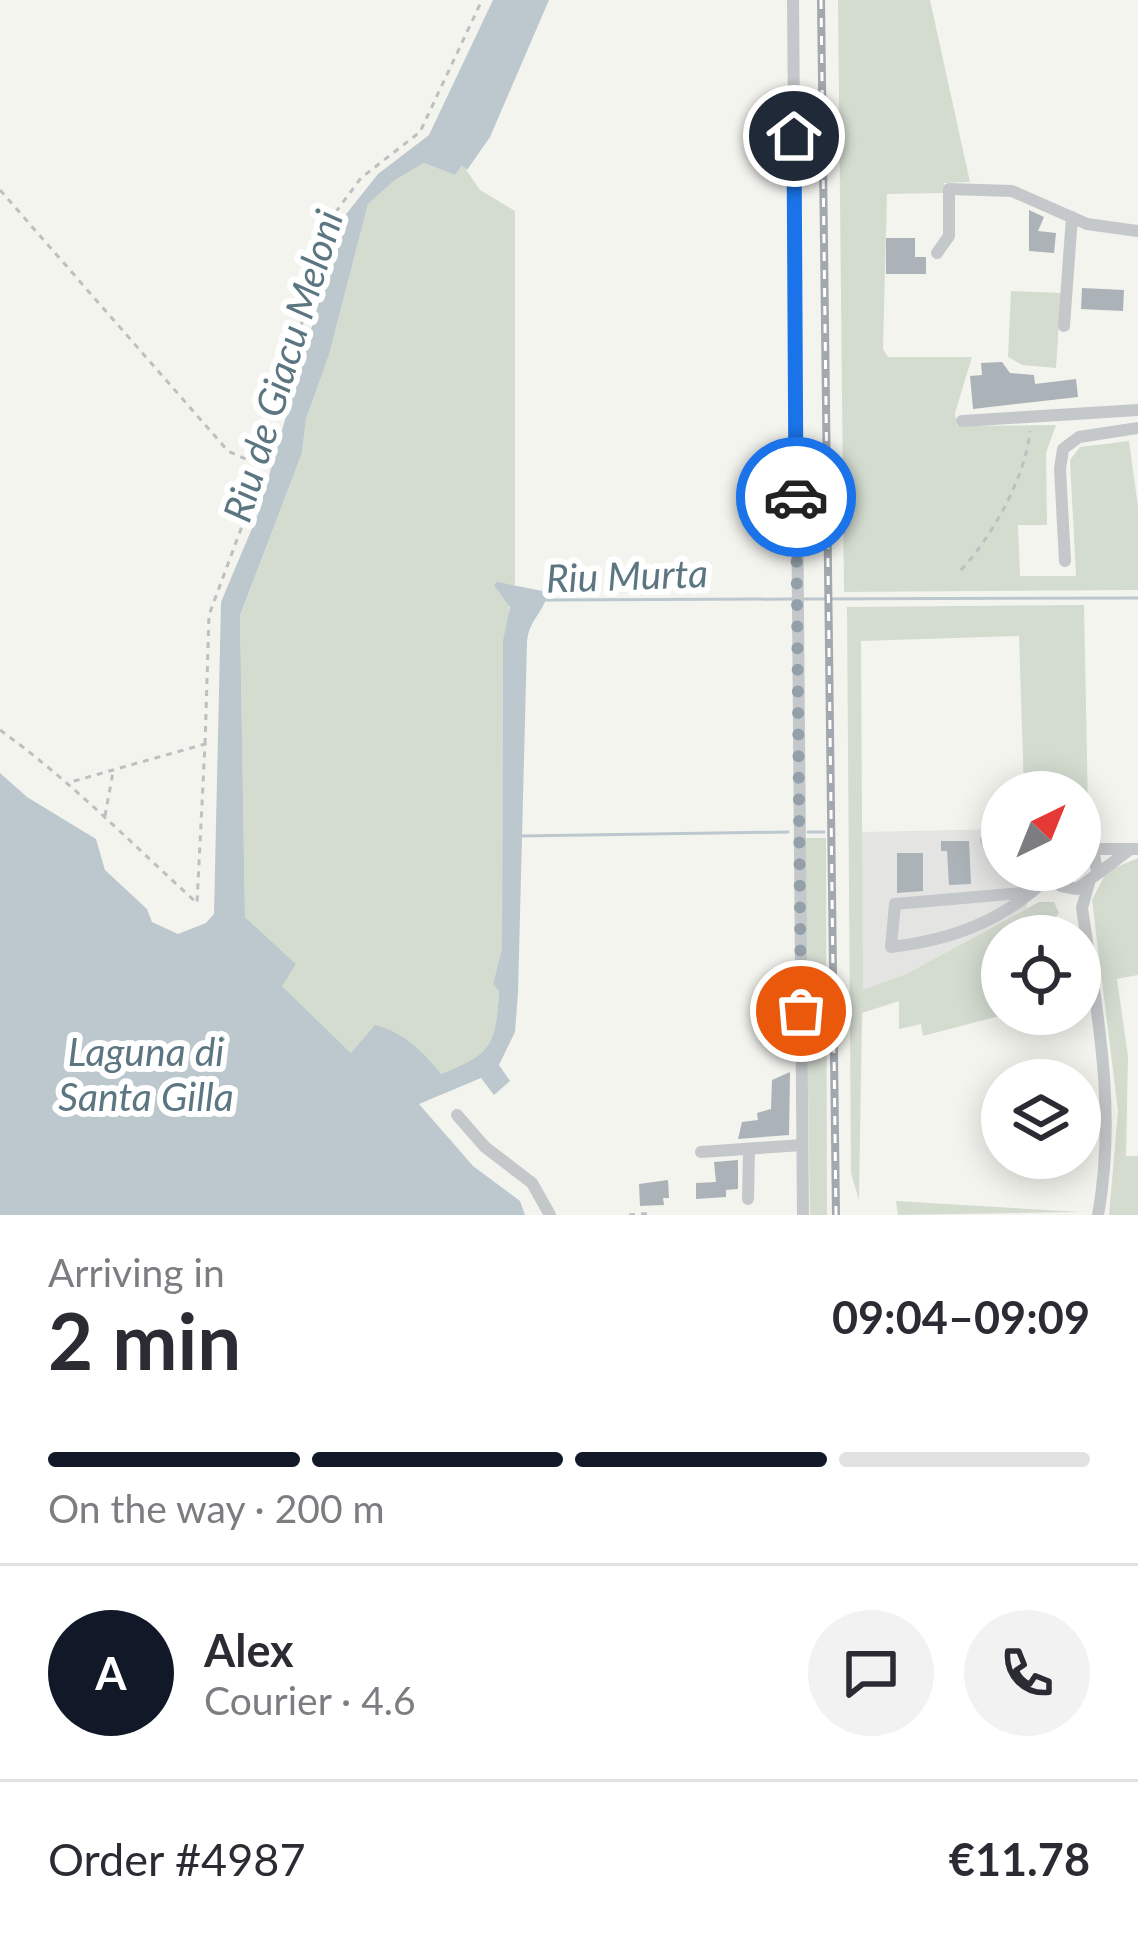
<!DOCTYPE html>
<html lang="en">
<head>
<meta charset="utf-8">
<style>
  body { margin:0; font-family:Lato,sans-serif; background:#f2f2f3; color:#2b2b33; height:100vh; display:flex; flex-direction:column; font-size:45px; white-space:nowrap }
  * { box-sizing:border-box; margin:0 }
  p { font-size:39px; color:#7c7c81 }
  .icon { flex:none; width:66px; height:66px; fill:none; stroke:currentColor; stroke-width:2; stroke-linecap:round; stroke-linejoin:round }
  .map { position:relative; height:1215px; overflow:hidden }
  .side { display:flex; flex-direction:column; background:#fff; flex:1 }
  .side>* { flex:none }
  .needle { width:78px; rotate:43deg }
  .buttons { position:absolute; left:981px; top:771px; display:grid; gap:24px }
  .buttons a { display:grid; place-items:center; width:120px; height:120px; border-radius:50%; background:#fff; box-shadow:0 6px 30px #0003; font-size:60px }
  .pin { position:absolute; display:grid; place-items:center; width:102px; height:102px; color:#fff; margin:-51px; border:6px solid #fff; border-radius:50%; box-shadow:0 3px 12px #0007 }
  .courier { position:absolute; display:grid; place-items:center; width:120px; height:120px; margin:-60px; border:9px solid #1a73e8; border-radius:50%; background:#fff; color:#222; box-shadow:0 3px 15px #0007 }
  .head em { font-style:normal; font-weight:700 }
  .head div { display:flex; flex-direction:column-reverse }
  .head { display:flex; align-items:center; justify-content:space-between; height:204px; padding:0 48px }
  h1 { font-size:78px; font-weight:700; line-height:90px }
  .bar { display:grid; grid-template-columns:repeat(4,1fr); gap:18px 12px; align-content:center; height:144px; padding:0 48px }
  .bar i { height:15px; border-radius:9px; background:#e1e1e2 }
  .bar .on { background:#111827 }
  .bar p { grid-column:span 4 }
  .line { display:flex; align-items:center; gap:30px; padding:0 48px; border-top:3px solid #e1e1e2 }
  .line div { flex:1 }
  .round { display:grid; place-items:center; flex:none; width:126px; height:126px; border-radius:63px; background:#f2f2f3 }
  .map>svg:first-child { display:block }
  .built { fill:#e4e5e3 }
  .green { fill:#d4dcd0 }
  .water { fill:#bcc8cd }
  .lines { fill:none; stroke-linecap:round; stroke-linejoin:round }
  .stream { stroke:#bcc8cd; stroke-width:3 }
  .building { fill:#abb2b8 }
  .path { stroke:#bebfc1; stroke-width:3; stroke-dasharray:6 6; stroke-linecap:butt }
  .minor { stroke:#c5c8cb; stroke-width:12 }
  .rail-casing { stroke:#a2a8ae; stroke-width:8 }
  .rail { stroke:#fff; stroke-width:3; stroke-dasharray:9; stroke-linecap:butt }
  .done { stroke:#94a0a9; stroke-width:12; stroke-dasharray:0 21.6 }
  .route { stroke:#1a73e8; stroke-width:15 }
  .labels { text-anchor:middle; stroke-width:12; stroke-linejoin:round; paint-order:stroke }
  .water-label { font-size:39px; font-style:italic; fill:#5b7681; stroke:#fff }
</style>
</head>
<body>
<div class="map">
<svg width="1138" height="1215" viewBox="0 0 1138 1215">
  <rect width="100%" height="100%" fill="#f4f4ef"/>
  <path class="built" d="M 1002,829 L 1002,870 L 1026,870 L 1027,908 L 906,974 L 862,991 L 862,832 Z"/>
  <g class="green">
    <path d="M 838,0 L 930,0 L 970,182 L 944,183 L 945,193 L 887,194 L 883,349 L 888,357 L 972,357 L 955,413 L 957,426 L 1056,425 L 1046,453 L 1047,525 L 1018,525 L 1020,576 L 1076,576 L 1070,460 L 1080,447 L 1129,441 L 1138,507 L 1138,590 L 844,592 Z"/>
    <path d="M 424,163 L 455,175 L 462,164 L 480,190 L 515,211 L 515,584 L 509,588 L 509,613 L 503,640 L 502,948 L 493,984 L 499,990 L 496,1039 L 472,1062 L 441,1074 L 366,1041 L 351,1053 L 281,985 L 296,964 L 245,917 L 240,617 L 302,453 L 306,419 L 329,355 L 368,204 L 395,180 Z"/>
    <path d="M 1011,291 L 1061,293 L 1056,368 L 1022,365 L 1008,357 Z"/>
    <path d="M 1084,605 L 1088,808 L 1080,808 L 1080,792 L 1024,792 L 1019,636 L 861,641 L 863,990 L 906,974 L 1039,902 L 1054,902 L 1059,913 L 1040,936 L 1002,936 L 1002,1014 L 1007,1014 L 923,1036 L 921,1024 L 899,1029 L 899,1001 L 862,1013 L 859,1200 L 851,1173 L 847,607 Z"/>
    <path d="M 804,838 L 826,838 L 827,1215 L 810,1215 Z"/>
    <path d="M 1138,858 L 1138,975 L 1117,979 L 1128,1056 L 1126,1156 L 1138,1156 L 1138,1215 L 1109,1215 L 1118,1111 L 1092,900 L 1107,871 Z"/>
    <path d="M 896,1201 L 1081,1212 L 898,1215 Z"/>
  </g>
  <path class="water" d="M 493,0 L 549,0 L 490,137 L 467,170 L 462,165 L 455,175 L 424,163 L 395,180 L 368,204 L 329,355 L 306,419 L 302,453 L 240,616 L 245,917 L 296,964 L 282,986 L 351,1053 L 375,1025 C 404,1032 424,1053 441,1074 C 493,1054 496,1044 499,991 L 493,984 L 502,948 L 503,640 L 510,607 L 494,585 L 497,582 L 548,592 C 544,613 529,619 527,642 L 518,993 L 515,1032 L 499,1065 L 510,1081 L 494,1095 L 481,1078 L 419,1104 L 473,1166 L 520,1201 L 525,1215 L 0,1215 L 0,773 L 27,797 L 96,839 L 105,870 L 147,909 L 152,922 L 178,934 L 206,923 L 214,914 L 221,602 L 258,514 L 343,218 L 378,174 L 429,135 Z"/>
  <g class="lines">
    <g class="stream">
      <path d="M 804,599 L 1138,598"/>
      <path d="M 546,600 L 794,599"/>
      <path d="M 808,832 L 824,832"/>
      <path d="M 520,836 L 788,832"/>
    </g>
  </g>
  <g class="building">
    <path d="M 1029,210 L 1044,217 L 1038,231 L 1056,233 L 1054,253 L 1029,251 Z"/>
    <path d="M 886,238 L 915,238 L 915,257 L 926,257 L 926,274 L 886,274 Z"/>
    <path d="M 1082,288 L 1124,290 L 1123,311 L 1081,309 Z"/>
    <path d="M 1002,362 L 1010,373 L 1034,375 L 1035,384 L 1076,379 L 1078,397 L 973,409 L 970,376 L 982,375 L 981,363 Z"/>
    <path d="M 941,841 L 969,841 L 971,884 L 949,885 L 947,851 L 941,851 Z"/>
    <path d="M 897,853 L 923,853 L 923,891 L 897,893 Z"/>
    <path d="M 790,1072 L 789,1135 L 738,1139 L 742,1122 L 758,1120 L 757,1113 L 771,1109 L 772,1080 Z"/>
    <path d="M 738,1160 L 738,1189 L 726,1190 L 726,1197 L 696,1199 L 696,1183 L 716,1182 L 714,1162 Z"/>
    <path d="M 668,1180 L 669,1198 L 663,1198 L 664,1205 L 640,1206 L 639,1184 Z"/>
  </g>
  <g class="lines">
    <g class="path">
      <path d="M 0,190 L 228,451 L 259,465"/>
      <path d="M 961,570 C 992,537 1026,476 1030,431"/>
      <path d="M 0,730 C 71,781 132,844 197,903 L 205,744 L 67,783"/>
      <path d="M 205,744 L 209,615 L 251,502 L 332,217 L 361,178 L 420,132 L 482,0"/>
      <path d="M 105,816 L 113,772"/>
      <path d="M 629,1215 L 652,1213"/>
    </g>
    <g class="minor">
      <path d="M 793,0 L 803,1215"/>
      <path d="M 937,253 L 949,236 L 949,189 L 1012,191 L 1087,224 L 1138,231"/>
      <path d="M 1064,326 L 1072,217"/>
      <path d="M 962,421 L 1138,410"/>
      <path d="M 1065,561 L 1060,469 L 1063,449 L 1079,437 L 1138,428"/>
      <path d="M 1080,826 L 1087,844"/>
      <path d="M 986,840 L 1002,860"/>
      <path d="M 1080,841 L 1093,849 L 1097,871"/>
      <path d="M 1093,849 L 1138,849"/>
      <path d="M 1017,870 L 1038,870"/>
      <path d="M 1049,872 L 1061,886 L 1077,889 L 1128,851"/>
      <path d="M 1089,883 L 1082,908 C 1097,1011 1117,1111 1098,1215"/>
      <path d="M 1032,892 L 895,904 L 891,947 C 952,940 1006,920 1050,875"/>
      <path d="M 457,1115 L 485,1147 L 532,1183 L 550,1215"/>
      <path d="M 701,1152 L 802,1145"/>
      <path d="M 748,1199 L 749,1150"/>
    </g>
    <g class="rail-casing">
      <path id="rail" d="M 821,0 L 836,1215"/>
    </g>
    <use href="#rail" class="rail"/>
  </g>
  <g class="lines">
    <path class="done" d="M 796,497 L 801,1011"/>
    <path class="route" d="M 794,136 L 796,497"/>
  </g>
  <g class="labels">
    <g class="water-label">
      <text transform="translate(283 366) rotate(-73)" y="14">Riu de Giacu Meloni</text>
      <text transform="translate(627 576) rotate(-2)" y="14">Riu Murta</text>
      <text x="146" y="1066">Laguna di<tspan x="146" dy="45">Santa Gilla</tspan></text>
    </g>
  </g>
</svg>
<div class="buttons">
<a><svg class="needle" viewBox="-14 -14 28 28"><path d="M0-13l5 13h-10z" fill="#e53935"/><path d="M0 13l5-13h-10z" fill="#7c7c81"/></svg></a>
<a><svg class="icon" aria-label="locate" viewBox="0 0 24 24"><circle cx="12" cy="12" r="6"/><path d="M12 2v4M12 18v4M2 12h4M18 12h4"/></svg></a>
<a><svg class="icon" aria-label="layers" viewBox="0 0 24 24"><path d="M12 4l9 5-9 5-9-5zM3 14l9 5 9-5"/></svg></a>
</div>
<div class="pin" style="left:801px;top:1011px;background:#ea580c"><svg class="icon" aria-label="bag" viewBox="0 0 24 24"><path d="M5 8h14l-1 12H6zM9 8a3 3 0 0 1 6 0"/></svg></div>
<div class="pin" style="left:794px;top:136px;background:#1f2937"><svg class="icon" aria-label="home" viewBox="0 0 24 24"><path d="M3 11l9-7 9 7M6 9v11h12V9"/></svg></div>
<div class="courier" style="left:796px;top:497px"><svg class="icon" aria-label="car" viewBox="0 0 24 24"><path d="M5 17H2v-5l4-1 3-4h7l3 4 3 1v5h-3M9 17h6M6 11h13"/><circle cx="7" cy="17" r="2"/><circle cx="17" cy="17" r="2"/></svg></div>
</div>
<section class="side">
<div class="head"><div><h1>2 min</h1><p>Arriving in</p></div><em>09:04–09:09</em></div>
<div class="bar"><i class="on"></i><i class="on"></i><i class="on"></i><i></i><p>On the way · 200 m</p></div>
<div class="line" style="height:216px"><b class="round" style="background:#111827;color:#fff">A</b><div><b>Alex</b><p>Courier · 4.6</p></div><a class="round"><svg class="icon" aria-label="chat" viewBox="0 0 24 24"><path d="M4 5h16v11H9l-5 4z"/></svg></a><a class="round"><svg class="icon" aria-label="phone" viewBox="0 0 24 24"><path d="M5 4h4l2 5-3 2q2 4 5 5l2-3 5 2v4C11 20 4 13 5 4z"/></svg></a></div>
<div class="line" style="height:156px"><div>Order #4987</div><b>€11.78</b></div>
</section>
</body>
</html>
